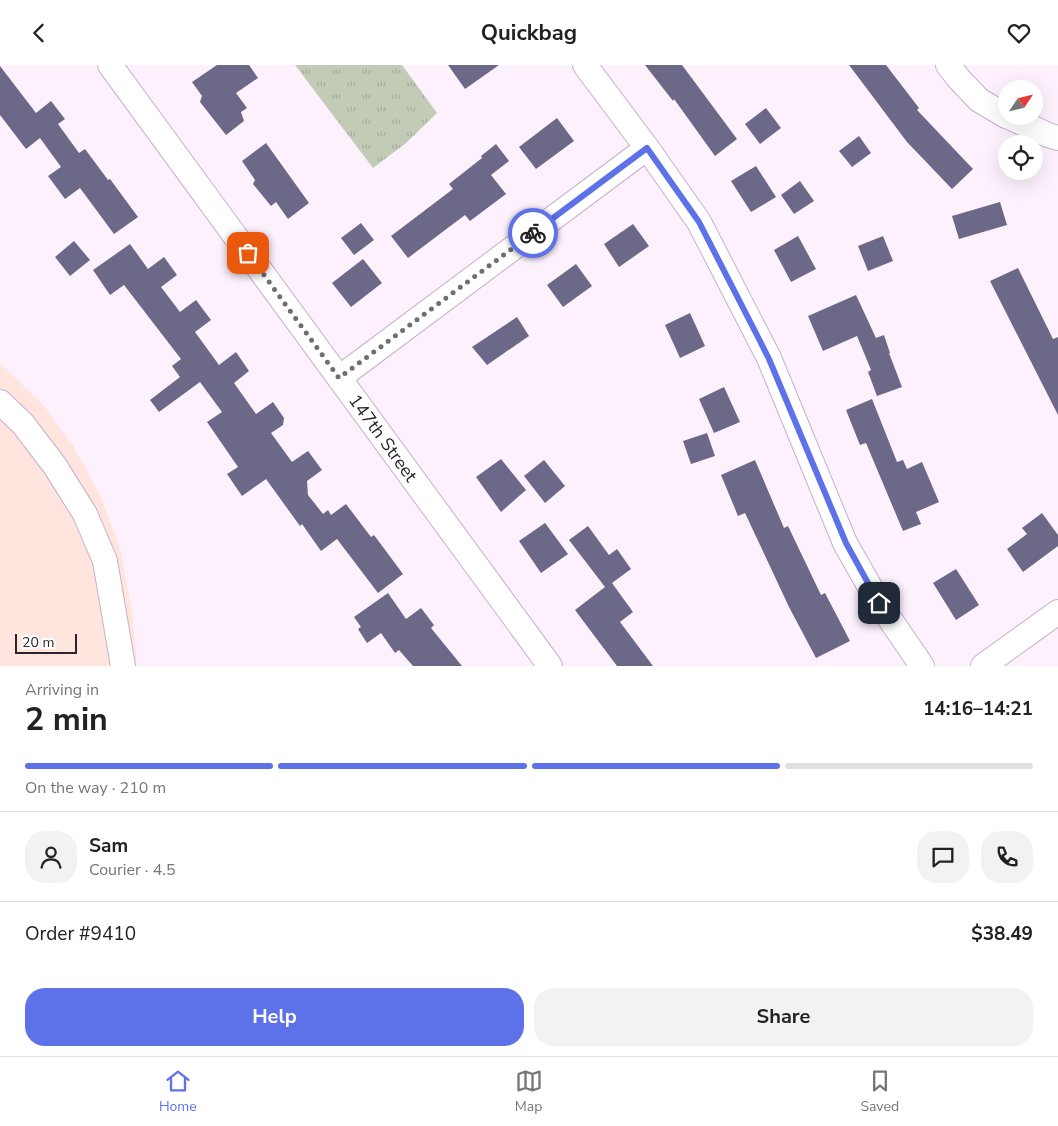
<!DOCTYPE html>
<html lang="en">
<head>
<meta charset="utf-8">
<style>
  body { margin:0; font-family:"Nunito Sans",sans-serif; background:#f2f2f2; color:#222; height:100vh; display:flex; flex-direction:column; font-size:19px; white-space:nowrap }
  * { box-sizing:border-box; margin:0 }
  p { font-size:16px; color:#767676 }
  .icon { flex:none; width:28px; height:28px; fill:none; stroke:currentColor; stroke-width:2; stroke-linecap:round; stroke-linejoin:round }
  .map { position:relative; height:601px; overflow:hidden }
  .sheet { display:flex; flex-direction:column; background:#fff; flex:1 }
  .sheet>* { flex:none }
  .needle { width:32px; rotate:55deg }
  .buttons { position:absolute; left:998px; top:15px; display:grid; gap:10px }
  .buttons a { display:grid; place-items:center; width:45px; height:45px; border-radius:50%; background:#fff; box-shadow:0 5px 20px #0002; font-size:25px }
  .scale { position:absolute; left:15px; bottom:12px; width:62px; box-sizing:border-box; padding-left:5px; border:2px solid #2d232e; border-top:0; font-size:14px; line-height:18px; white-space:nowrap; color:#2d232e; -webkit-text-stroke:4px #fff; paint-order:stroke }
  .pin { position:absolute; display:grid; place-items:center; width:42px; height:42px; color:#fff; margin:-21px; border-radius:10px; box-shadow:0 2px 8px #0006 }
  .courier { position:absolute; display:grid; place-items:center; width:50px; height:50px; margin:-25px; border:4px solid #5d71e8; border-radius:50%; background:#fff; color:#222; box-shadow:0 1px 6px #0007 }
  .overview em { font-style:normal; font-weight:700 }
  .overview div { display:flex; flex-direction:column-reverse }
  .overview { display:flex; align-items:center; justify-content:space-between; height:85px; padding:0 25px }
  h1 { font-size:32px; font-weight:700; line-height:38px }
  .bar { display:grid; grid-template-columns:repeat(4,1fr); gap:8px 5px; align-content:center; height:60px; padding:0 25px }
  .bar i { height:6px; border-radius:4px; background:#e0e0e0 }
  .bar .current { background:#5d71e8 }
  .bar p { grid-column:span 4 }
  .line { display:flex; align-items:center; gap:12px; padding:0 25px; border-top:1px solid #e0e0e0 }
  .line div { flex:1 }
  .round { display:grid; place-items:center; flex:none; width:52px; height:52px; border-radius:20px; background:#f2f2f2 }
  .action { display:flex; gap:10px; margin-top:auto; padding:10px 25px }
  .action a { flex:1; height:58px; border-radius:20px; background:#5d71e8; color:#fff; font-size:20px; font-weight:700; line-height:58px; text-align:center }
  .action a+a { background:#f2f2f2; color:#222 }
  header { display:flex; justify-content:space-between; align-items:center; height:65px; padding:0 25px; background:#fff; font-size:22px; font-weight:700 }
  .menu { display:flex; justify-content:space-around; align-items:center; height:70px; border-top:1px solid #e0e0e0; background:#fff; font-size:14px; color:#767676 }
  .menu a { display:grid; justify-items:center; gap:2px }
  .menu .current { color:#5d71e8 }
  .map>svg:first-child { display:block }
  .commercial { fill:#ffe5de }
  .grass { fill:url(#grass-tufts) }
  .building { fill:#6c6887 }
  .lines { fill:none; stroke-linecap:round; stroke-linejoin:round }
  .minor-casing { stroke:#c8afcb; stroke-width:26 }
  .minor { stroke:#fff; stroke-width:24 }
  .done { stroke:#756b76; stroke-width:5; stroke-dasharray:0 9 }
  .route { stroke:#5d71e8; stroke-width:6 }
  .labels { text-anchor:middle; stroke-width:5; stroke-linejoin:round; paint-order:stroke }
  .street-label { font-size:18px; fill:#2d232e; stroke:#fff }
</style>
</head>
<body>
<header><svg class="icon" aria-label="back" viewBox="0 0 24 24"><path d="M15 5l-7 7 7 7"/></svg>Quickbag<svg class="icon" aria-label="heart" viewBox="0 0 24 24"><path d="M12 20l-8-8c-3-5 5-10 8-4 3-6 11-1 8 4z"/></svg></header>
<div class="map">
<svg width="1058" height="601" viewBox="0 0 1058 601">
  <defs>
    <pattern id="grass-tufts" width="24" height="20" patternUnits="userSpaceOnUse" patternTransform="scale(1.25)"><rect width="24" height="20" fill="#c1cbb6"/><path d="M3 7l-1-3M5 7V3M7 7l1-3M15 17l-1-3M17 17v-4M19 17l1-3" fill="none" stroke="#a6ae9d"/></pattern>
  </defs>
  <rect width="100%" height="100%" fill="#fcf1fd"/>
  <path class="commercial" d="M 0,298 L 45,342 L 73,381 L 101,432 L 121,487 L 132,547 L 136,586 L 136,601 L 0,601 Z"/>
  <path class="grass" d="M 295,0 L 402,0 L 437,48 L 406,78 L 373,103 Z"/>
  <g class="building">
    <path d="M 217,0 L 249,0 L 258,13 L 236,28 L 247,43 L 241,47 L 244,56 L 226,70 L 200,37 L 202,31 L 192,17 Z"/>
    <path d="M 448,0 L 499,0 L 465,24 Z"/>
    <path d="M 645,0 L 682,0 L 737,74 L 715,91 L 674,34 L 673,36 Z"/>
    <path d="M 849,0 L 886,0 L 919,43 L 917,45 L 973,104 L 952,124 L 907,77 Z"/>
    <path d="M 0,1 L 36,48 L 51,36 L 65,54 L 58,59 L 79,88 L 85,84 L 108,115 L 110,114 L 138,152 L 114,169 L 80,123 L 65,134 L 48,111 L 61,102 L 40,73 L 26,84 L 0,50 Z"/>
    <path d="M 766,43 L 781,63 L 760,79 L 745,59 Z"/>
    <path d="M 557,53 L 574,76 L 536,104 L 519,82 Z"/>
    <path d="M 859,71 L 871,88 L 852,102 L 839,86 Z"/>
    <path d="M 266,78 L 309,138 L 288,154 L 276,137 L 271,141 L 253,119 L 255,115 L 242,96 Z"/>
    <path d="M 496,79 L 509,96 L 491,110 L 506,129 L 470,156 L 465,150 L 408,193 L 391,171 L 453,124 L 449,119 L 482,93 L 481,91 Z"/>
    <path d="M 756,101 L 776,132 L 751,147 L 731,116 Z"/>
    <path d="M 800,116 L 814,136 L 794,149 L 781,130 Z"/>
    <path d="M 1000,137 L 1007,160 L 959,174 L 952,151 Z"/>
    <path d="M 361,158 L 374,175 L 354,190 L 341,173 Z"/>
    <path d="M 633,159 L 649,181 L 619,202 L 604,179 Z"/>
    <path d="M 798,171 L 816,204 L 791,217 L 774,185 Z"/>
    <path d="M 883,171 L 893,196 L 868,206 L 858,181 Z"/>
    <path d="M 74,176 L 90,195 L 70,211 L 55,192 Z"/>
    <path d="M 130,179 L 148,204 L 164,192 L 177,210 L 161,222 L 180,247 L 196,235 L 211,255 L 195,267 L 219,300 L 236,287 L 249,306 L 234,318 L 256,349 L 273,337 L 284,353 L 283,360 L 271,368 L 292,397 L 308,386 L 322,405 L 307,416 L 308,430 L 323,449 L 328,445 L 331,450 L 346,439 L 371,472 L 374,470 L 403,509 L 378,528 L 337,474 L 321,486 L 302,459 L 300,461 L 266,414 L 242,431 L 227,409 L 238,402 L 207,357 L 222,347 L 200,317 L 159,347 L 150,335 L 180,312 L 172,301 L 181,294 L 124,220 L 110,230 L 93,205 Z"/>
    <path d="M 363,194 L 382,218 L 351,242 L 332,218 Z"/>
    <path d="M 576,199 L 592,221 L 563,242 L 547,220 Z"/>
    <path d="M 1018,203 L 1053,274 L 1058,272 L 1058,350 L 990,216 Z"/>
    <path d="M 856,230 L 876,273 L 884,270 L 890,288 L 889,288 L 902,322 L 877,331 L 868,307 L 871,305 L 857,271 L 823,286 L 808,251 Z"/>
    <path d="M 690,248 L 705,281 L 680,293 L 665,260 Z"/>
    <path d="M 517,252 L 529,271 L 487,300 L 472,282 Z"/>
    <path d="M 724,322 L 740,357 L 714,368 L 699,334 Z"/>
    <path d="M 872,334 L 897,397 L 903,395 L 907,404 L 922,397 L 939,437 L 916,447 L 921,459 L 903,466 L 866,378 L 860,380 L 846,345 Z"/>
    <path d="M 707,368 L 715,391 L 691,399 L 683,376 Z"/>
    <path d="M 501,394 L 526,425 L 501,447 L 476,412 Z"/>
    <path d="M 544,395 L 565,421 L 545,438 L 524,411 Z"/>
    <path d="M 755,395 L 784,463 L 788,461 L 821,530 L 825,528 L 850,576 L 816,593 L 789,542 L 745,448 L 738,451 L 721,410 Z"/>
    <path d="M 1042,448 L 1058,470 L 1058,481 L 1023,507 L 1007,484 L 1027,469 L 1022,463 Z"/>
    <path d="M 545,458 L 568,489 L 541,508 L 519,476 Z"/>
    <path d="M 588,461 L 609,490 L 617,484 L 631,504 L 612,518 L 633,547 L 620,557 L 653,601 L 617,601 L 575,545 L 605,522 L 569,475 Z"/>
    <path d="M 956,504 L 979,540 L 956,555 L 933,518 Z"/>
    <path d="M 388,528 L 406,554 L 421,543 L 434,560 L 431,563 L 462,601 L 413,601 L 399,585 L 395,588 L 381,568 L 367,578 L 358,564 L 361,562 L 354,552 Z"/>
  </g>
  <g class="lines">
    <g class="minor-casing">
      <g id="minor">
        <path d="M 110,0 L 550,601"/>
        <path d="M 585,0 L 647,83 L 699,157 L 769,293 L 845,478 L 879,538 L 922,601"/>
        <path d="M 948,0 L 959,14 L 979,35 L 1006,51"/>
        <path d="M 1007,51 L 1048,70 L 1058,73"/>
        <path d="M 339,313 L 647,83"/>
        <path d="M 0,337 L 23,359 L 55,401 L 85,449 L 105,496 L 123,601"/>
        <path d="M 983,601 L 1058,547"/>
      </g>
    </g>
    <use href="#minor" class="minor"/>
  </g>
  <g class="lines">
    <path class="done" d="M 248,188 L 339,313 L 533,168"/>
    <path class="route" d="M 533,168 L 647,83 L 699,157 L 760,276 L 769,294 L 846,478 L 879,538"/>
  </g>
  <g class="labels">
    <g class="street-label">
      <text transform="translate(383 373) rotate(54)" y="6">147th Street</text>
    </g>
  </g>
</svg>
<div class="buttons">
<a><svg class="needle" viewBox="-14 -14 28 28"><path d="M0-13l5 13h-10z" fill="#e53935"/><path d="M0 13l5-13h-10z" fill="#767676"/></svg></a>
<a><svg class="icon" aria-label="locate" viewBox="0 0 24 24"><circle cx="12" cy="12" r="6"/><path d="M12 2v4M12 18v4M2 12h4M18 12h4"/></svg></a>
</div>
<div class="scale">20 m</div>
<div class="pin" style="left:248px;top:188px;background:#ea580c"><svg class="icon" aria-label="bag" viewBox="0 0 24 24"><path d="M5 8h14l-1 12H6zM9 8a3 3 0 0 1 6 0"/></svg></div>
<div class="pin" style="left:879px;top:538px;background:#1f2937"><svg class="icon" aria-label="home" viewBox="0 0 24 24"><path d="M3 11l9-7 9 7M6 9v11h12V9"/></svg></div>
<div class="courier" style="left:533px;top:168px"><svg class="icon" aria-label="bike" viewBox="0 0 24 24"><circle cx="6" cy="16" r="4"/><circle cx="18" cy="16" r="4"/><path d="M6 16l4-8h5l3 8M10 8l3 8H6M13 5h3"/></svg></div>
</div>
<section class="sheet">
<div class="overview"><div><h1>2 min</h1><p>Arriving in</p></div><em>14:16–14:21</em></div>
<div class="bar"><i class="current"></i><i class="current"></i><i class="current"></i><i></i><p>On the way · 210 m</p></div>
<div class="line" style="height:90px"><a class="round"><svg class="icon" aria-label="person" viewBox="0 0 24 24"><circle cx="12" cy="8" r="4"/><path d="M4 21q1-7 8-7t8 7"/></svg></a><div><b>Sam</b><p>Courier · 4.5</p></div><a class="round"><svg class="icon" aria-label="chat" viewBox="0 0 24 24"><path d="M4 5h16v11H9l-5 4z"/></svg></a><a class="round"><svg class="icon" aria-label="phone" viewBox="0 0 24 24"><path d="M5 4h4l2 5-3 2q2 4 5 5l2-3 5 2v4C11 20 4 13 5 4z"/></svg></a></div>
<div class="line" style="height:65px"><div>Order #9410</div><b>$38.49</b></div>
<div class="action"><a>Help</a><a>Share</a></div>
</section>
<nav class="menu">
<a class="current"><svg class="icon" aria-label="home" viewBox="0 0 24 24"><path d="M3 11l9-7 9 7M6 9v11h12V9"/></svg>Home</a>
<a><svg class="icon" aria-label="map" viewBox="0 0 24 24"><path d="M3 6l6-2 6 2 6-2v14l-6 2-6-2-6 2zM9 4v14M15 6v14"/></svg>Map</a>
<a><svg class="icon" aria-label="saved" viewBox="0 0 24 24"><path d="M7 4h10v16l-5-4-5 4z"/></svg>Saved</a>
</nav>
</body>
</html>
